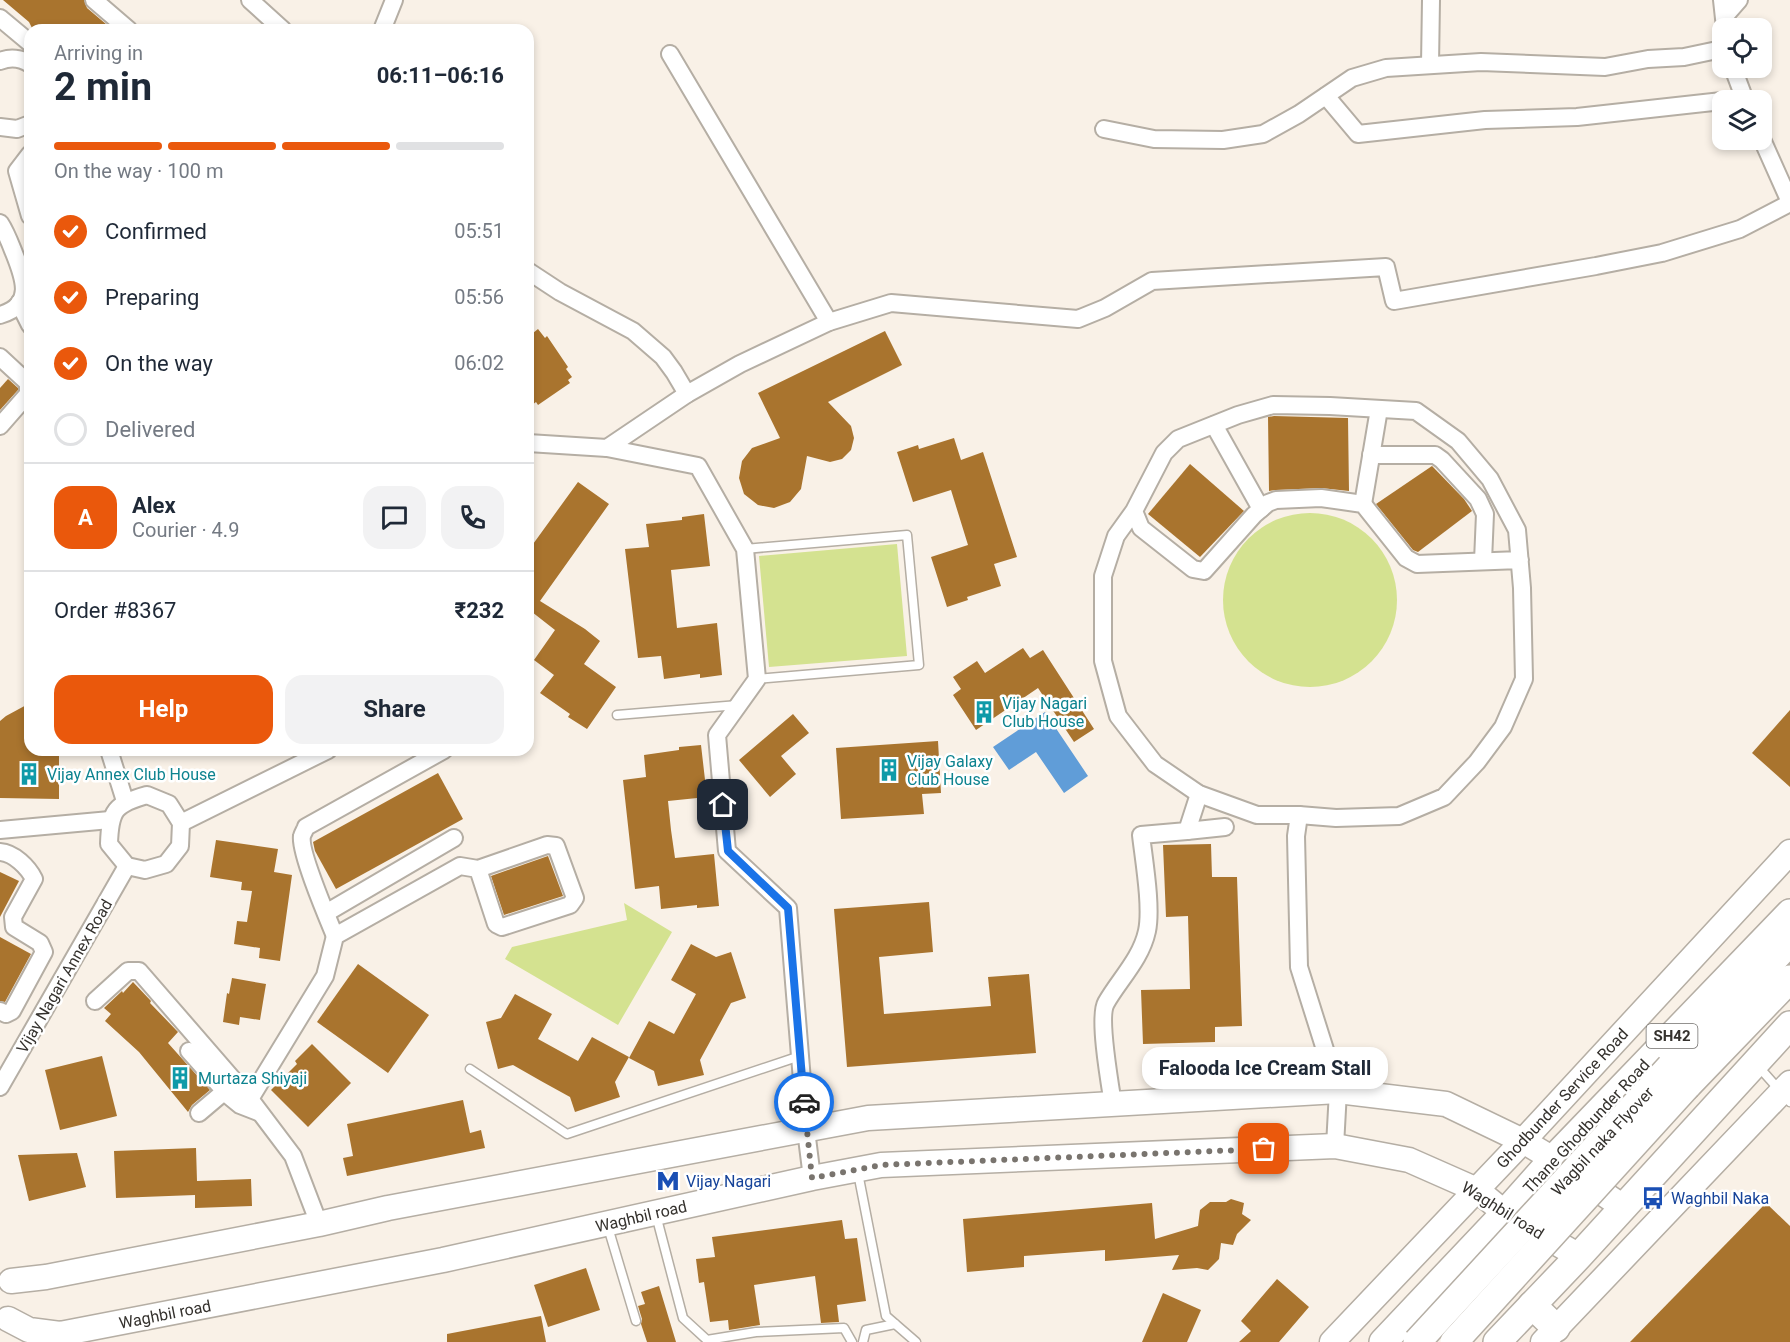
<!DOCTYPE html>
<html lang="en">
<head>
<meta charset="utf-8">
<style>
  body { margin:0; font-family:Roboto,sans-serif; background:#f2f2f3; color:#1f2937; height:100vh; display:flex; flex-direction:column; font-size:22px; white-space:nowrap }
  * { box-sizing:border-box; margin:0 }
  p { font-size:20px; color:#747a83 }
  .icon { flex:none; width:33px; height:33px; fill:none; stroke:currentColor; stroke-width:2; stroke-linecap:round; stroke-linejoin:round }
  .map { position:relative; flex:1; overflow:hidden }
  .panel { position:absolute; left:24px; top:24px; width:510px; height:732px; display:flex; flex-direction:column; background:#fff; border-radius:18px; box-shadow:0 3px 9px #0003 }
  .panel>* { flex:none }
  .tools { position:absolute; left:1712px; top:18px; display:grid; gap:12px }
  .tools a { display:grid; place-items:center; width:60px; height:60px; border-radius:12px; background:#fff; box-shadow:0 3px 9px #0003; font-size:30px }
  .pin { position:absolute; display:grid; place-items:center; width:51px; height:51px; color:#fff; margin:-26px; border-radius:12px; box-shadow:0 3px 9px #0006 }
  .courier { position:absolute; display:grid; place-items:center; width:60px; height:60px; margin:-30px; border:4px solid #1a73e8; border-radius:50%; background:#fff; color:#222; box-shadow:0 2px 8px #0007 }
  .bubble { position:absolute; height:42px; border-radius:18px; background:#fff; box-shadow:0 3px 9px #0003; font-size:20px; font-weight:700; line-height:42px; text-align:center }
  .overview em { font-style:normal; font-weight:700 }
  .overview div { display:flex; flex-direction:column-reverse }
  .overview { display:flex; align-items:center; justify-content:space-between; height:102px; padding:0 30px }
  h1 { font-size:39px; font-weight:700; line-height:45px }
  .bar { display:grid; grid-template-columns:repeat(4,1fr); gap:9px 6px; align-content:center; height:72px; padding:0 30px }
  .bar i { height:8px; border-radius:4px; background:#e0e1e3 }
  .bar .selected { background:#ea580c }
  .bar p { grid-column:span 4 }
  .line { display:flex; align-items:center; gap:15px; padding:0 30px; border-top:2px solid #e0e1e3 }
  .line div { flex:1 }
  .round { display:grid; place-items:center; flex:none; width:63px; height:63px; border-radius:18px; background:#f2f2f3 }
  ol { padding:0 30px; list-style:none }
  li { display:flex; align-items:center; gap:18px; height:66px }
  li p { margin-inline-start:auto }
  li .icon { padding:6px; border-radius:50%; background:#ea580c; color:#fff; stroke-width:4 }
  li:last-child { color:#747a83 }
  li i { width:33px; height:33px; border:3px solid #e0e1e3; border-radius:50% }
  .primary-button { display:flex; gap:12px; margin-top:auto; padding:12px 30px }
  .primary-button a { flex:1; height:69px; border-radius:18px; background:#ea580c; color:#fff; font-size:24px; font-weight:700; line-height:69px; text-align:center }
  .primary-button a+a { background:#f2f2f3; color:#1f2937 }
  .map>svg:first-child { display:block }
  .green { fill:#d4e290 }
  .water { fill:#609dd8 }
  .building { fill:#a9742e }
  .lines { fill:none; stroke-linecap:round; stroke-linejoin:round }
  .lane-casing { stroke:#b5aea4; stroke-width:11 }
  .street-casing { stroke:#b5aea4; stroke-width:20 }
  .secondary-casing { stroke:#b5aea4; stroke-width:27 }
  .primary-casing { stroke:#b5aea4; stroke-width:30 }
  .lane { stroke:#fff; stroke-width:8 }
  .street { stroke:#fff; stroke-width:16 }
  .secondary { stroke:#fff; stroke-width:24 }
  .primary { stroke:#fff; stroke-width:27 }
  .primary-bridge-casing { stroke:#b5aea4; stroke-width:30; stroke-linecap:butt }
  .primary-bridge { stroke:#fff; stroke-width:27 }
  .done { stroke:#79746e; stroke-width:6; stroke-dasharray:0 10.8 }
  .route { stroke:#1a73e8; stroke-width:8 }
  .labels { text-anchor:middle; stroke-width:5; stroke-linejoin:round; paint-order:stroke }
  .shield { fill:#fff; stroke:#716f6c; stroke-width:1.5 }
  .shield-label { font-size:15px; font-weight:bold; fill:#34312d }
  .culture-label { font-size:16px; fill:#0d838f; stroke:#fff; text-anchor:start }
  .street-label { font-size:16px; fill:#34312d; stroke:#fff }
  .transit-label { font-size:16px; fill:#164399; stroke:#fff; text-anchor:start }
</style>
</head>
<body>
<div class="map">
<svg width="1790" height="1342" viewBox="0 0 1790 1342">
  <rect width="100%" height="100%" fill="#f9f1e7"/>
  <g class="green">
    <circle cx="1310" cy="600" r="87"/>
    <path d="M 897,544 L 907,656 L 769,667 L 759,556 Z"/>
    <path d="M 624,903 L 672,932 L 618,1025 L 505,959 L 512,947 L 627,920 Z"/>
  </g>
  <path class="water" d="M 1045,712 L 1088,776 L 1064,793 L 1036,752 L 1009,770 L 993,747 Z"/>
  <g class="building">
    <path d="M 3,0 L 84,0 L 87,8 L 113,30 L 33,30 L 29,22 Z"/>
    <path d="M 538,329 L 545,338 L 547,336 L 568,367 L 566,369 L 572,377 L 568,380 L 570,383 L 538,405 L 536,402 L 528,408 L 528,337 Z"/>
    <path d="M 885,331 L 902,365 L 828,402 L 851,426 L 854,438 L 851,450 L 842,459 L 830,462 L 807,456 L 801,489 L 790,502 L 774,508 L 758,505 L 744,494 L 739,478 L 742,461 L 752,448 L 780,438 L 758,393 Z"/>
    <path d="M 8,379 L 18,388 L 18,390 L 0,410 L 0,388 Z"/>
    <path d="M 1274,416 L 1348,418 L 1349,491 L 1321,488 L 1276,490 L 1269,491 L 1268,417 Z"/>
    <path d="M 954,438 L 961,460 L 983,452 L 1017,557 L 994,564 L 1001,586 L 967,597 L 968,600 L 947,607 L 931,557 L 968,545 L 951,490 L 913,502 L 897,452 L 918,445 L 919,449 Z"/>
    <path d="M 1190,464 L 1244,511 L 1200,557 L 1148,514 Z"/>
    <path d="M 1432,466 L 1464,499 L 1472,511 L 1418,552 L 1413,550 L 1376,504 Z"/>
    <path d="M 578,482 L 609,504 L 540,601 L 585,629 L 600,641 L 584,664 L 616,687 L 587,729 L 568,717 L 570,714 L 540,693 L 554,675 L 534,660 L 555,630 L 532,612 L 528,618 L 528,551 Z"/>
    <path d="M 704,514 L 710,566 L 671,570 L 677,628 L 717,623 L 722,675 L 700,678 L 700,674 L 664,679 L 661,656 L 638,658 L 625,549 L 649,547 L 646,524 L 682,520 L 682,517 Z"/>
    <path d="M 1023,648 L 1030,658 L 1043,650 L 1094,729 L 1074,742 L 1038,688 L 976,730 L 953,695 L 961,689 L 953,677 L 977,661 L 985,673 Z"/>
    <path d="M 30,703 L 30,750 L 59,750 L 59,799 L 0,798 L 0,721 L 6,716 Z"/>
    <path d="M 1790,710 L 1790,787 L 1752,753 Z"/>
    <path d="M 793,714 L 809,733 L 781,756 L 796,774 L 770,797 L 739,760 Z"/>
    <path d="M 938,741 L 941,793 L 922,794 L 924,814 L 841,819 L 836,748 Z"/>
    <path d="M 701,745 L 707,797 L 668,801 L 671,830 L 675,858 L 714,854 L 719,906 L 697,908 L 697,905 L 661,909 L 659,886 L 635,889 L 623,780 L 646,777 L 644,755 L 679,750 L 679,747 Z"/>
    <path d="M 438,773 L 463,819 L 336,889 L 315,851 L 313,842 Z"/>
    <path d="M 216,840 L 278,849 L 274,872 L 292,875 L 280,961 L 259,958 L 260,948 L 234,944 L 237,921 L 247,922 L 252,891 L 241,890 L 242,882 L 210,877 Z"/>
    <path d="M 1211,844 L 1212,877 L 1237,877 L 1242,1026 L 1215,1027 L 1215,1042 L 1143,1044 L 1141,990 L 1190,989 L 1188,916 L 1166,917 L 1163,845 Z"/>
    <path d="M 548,856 L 563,896 L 504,915 L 491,876 Z"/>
    <path d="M 0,872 L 19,881 L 0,917 Z"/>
    <path d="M 929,902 L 933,952 L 879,957 L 884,1014 L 991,1006 L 988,977 L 1029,974 L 1036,1053 L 847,1067 L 834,909 Z"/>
    <path d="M 0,937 L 31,954 L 5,1002 L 0,1001 Z"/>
    <path d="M 691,944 L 716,957 L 731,952 L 746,998 L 731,1003 L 700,1060 L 704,1075 L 658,1086 L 654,1071 L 629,1058 L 649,1021 L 674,1034 L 696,994 L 671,980 Z"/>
    <path d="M 358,964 L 429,1015 L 388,1073 L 317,1022 Z"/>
    <path d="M 232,978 L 266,984 L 260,1020 L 240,1017 L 239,1025 L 223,1022 L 227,993 L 229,994 Z"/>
    <path d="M 133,982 L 151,1001 L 150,1003 L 178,1032 L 168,1043 L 210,1090 L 192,1105 L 188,1112 L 139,1052 L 105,1021 L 111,1014 L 104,1008 L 122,991 L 123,993 Z"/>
    <path d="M 515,994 L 552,1014 L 538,1039 L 578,1061 L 592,1037 L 629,1057 L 615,1082 L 620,1097 L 575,1112 L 570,1097 L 541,1081 L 513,1065 L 498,1069 L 486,1022 L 501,1018 Z"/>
    <path d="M 312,1044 L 351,1083 L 308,1127 L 271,1090 L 297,1064 L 295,1061 Z"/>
    <path d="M 102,1056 L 117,1116 L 60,1130 L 45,1070 Z"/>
    <path d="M 463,1100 L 470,1133 L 481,1130 L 485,1148 L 347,1176 L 343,1158 L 353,1156 L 347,1124 Z"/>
    <path d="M 196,1148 L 197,1181 L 251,1179 L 252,1206 L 195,1208 L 195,1195 L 116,1198 L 114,1151 Z"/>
    <path d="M 77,1153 L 86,1187 L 29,1201 L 18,1155 Z"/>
    <path d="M 1231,1199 L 1244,1203 L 1242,1214 L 1251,1220 L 1237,1234 L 1233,1245 L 1221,1243 L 1219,1259 L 1208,1270 L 1197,1268 L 1172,1270 L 1179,1255 L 1105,1261 L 1105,1250 L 1024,1256 L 1024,1267 L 967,1272 L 963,1219 L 1152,1203 L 1155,1239 L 1198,1226 L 1200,1210 L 1210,1202 L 1226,1202 Z"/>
    <path d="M 1766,1203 L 1790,1226 L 1790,1342 L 1630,1342 Z"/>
    <path d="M 842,1220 L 845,1239 L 857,1238 L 866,1301 L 837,1305 L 839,1322 L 821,1323 L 815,1276 L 754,1285 L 760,1325 L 729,1330 L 728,1320 L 710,1322 L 704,1282 L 699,1283 L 696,1259 L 715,1257 L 712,1237 Z"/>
    <path d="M 586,1268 L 600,1310 L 548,1327 L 534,1285 Z"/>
    <path d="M 1277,1279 L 1309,1307 L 1279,1342 L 1239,1342 L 1251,1331 L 1241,1321 Z"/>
    <path d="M 659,1286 L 676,1342 L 647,1342 L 641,1324 L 642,1319 L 638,1306 L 645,1304 L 641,1292 Z"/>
    <path d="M 1163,1293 L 1201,1310 L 1187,1342 L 1142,1342 Z"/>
    <path d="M 541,1316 L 546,1342 L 447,1342 L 447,1334 Z"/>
  </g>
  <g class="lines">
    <g class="lane-casing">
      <g id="lane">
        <path d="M 745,549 L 907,535 L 919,665 L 757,679"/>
        <path d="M 617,715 L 738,705"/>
        <path d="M 1758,1066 L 1790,1102"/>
        <path d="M 470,1069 L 567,1134 L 800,1056"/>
        <path d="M 858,1173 L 886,1316 L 916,1342"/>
        <path d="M 656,1215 L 683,1318 L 707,1340 L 756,1332 L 844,1328 L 852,1342"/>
        <path d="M 607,1224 L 636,1321"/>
        <path d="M 863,1342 L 866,1330 L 895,1324"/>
      </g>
    </g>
    <g class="street-casing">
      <g id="street">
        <path d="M 94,0 L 129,30"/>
        <path d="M 250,0 L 283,30"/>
        <path d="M 1722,0 L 1725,28"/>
        <path d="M 1725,16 L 1739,0"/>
        <path d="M 0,18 L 30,43"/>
        <path d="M 382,30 L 394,0"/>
        <path d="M 670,54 L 829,322"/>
        <path d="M 0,61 C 10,57 21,58 30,64"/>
        <path d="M 1430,65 L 1431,0"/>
        <path d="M 1733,68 L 1745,100"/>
        <path d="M 1326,96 L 1358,134 L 1485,120 L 1577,117 L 1722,101"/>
        <path d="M 0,127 L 17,129 L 30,124"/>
        <path d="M 1104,129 L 1154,139 L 1223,140 L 1263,134 L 1299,114 L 1352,78 L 1386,68 L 1481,62 L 1605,67 L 1648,59 L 1684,57 L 1722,49"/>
        <path d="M 1761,137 L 1790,202"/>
        <path d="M 30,154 L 17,171 L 30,216"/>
        <path d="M 0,223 C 6,232 10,243 14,253 C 24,278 35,305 0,315"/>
        <path d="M 528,271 L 560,292 L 633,331 L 663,357 L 674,372 L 687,394"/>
        <path d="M 19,303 L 30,325"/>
        <path d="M 0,357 L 28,383 L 28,394 L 0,426"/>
        <path d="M 1214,425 L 1261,509"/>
        <path d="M 528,443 L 607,448 L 698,466 L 745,549 L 757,679 L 717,735 L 727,851 L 788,908 L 806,1130 L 812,1178"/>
        <path d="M 607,448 L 687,394 L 740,364 L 829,322 L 891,303 L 1078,319 L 1105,308 L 1152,281 L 1386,267 L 1394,301 L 1596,266 L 1662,253 L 1740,229 L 1790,203"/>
        <path d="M 1371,455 L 1435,455 L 1442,460 L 1478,499 L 1485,514 L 1483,561"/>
        <path d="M 1363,504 L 1379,409"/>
        <path d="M 1134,511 L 1116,536 L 1103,576 L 1103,661 L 1118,716 L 1155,764 L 1199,794 L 1257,815 L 1299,815 L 1336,818 L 1399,816 L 1444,797 L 1477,762 L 1503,727 L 1524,679 L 1522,588 L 1517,530 L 1490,479 L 1458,441 L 1416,411 L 1330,406 L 1273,405 L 1238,415 L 1178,439 L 1164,453 L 1134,511 L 1141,528 L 1193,569 L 1204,571 L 1254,515 L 1268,503 L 1276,500 L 1321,498 L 1363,504 L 1406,558 L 1417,564 L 1520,560"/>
        <path d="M 109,750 L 125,801"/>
        <path d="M 147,795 L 169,804 L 181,823 L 180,846 L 166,864 L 145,870 L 127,866 L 109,844 C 110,810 115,804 147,795 Z"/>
        <path d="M 1299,815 L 1296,836 L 1299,967 L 1338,1091 L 1335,1146"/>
        <path d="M 181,823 L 328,750"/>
        <path d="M 0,830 L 110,820"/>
        <path d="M 1187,831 L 1225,827"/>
        <path d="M 0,852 C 14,853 28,867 34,879 L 13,917 L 14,927 L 40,943 L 44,952 L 12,1011 L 6,1014 L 0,1011"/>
        <path d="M 326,913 L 454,838"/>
        <path d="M 335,936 C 328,919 299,851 302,836 C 302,835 306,828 306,827 L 444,750"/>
        <path d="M 95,1001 L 128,971 L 139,971 L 250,1099 L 293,1156 L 319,1224"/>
        <path d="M 189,1051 L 229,1096 L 240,1105 L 258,1112"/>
        <path d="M 0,1087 L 127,866"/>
        <path d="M 250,1099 L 325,976 L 335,936 L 460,866 L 478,869 L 547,845 L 556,846 L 575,898 L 570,905 L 502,927 L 496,924 L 478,869"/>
        <path d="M 1113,1104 C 1110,1085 1098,1017 1106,1003 C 1119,980 1141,959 1147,931 C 1152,907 1144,861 1141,835 L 1187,831 L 1199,794"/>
        <path d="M 199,1113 L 225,1091"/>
      </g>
    </g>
    <g class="secondary-casing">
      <g id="secondary">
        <path d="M 11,1281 L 46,1277 L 319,1224 L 388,1208 L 868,1118 L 1338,1091 L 1446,1104 L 1523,1141 L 1553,1159 L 1623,1207"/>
        <path d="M 8,1319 L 29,1330 L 60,1334 L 443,1260 L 812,1178 L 881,1165 L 1335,1146 L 1409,1160 L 1477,1190 L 1505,1213 L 1579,1256"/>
        <path d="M 1332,1342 L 1523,1141 L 1790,852"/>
        <path d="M 1543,1342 L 1790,1083"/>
      </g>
    </g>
    <g class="primary-casing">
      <g id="primary">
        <path d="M 1670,1067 L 1790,942"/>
        <path d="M 1687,1086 L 1790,979"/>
        <path d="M 1532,1305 L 1556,1328"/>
        <path d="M 1383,1342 L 1505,1213 L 1553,1159 L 1790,913"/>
        <path d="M 1497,1342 L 1579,1256 L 1790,1025"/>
      </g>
    </g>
    <use href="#lane" class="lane"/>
    <use href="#street" class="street"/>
    <use href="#secondary" class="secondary"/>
    <use href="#primary" class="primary"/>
    <g class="primary-bridge-casing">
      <g id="primary-bridge">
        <path d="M 1417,1342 L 1670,1067"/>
        <path d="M 1454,1342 L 1687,1086"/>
      </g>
    </g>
    <use href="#primary-bridge" class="primary-bridge"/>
  </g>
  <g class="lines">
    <path class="done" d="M 804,1102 L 812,1178 L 881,1165 L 1264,1149"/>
    <path class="route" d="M 723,805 L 728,851 L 788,908 L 804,1102"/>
  </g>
  <defs>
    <g id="building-bare" transform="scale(1.8)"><path d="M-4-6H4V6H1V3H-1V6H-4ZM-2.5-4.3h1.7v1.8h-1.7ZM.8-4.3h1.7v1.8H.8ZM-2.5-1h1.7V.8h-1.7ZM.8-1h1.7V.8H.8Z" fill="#0f9aa8" stroke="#fff" stroke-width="2.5" paint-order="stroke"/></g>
    <g id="metro-bare" transform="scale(1.8)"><path d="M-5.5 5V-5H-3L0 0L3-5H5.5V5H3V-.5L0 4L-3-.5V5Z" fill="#1a4fb4" stroke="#fff" stroke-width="2.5" paint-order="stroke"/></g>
    <g id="bus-bare" transform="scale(1.8)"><path d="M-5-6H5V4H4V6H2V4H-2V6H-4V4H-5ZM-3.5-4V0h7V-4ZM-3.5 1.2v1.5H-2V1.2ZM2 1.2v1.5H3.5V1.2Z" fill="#1a4fb4" stroke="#fff" stroke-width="2.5" paint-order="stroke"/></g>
  </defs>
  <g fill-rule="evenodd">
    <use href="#building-bare" x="984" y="712"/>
    <use href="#building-bare" x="889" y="770"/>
    <use href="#building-bare" x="29" y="774"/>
    <use href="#building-bare" x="180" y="1078"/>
    <use href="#metro-bare" x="668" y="1181"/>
    <use href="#bus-bare" x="1653" y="1198"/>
  </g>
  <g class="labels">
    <rect class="shield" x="1646.5" y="1024" width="51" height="24" rx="4.5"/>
    <g class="shield-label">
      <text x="1672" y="1041">SH42</text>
    </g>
    <g class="culture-label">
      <text x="1002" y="709">Vijay Nagari<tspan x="1002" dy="18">Club House</tspan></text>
      <text x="907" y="767">Vijay Galaxy<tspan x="907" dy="18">Club House</tspan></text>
      <text x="47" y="780">Vijay Annex Club House</text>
      <text x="198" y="1084">Murtaza Shiyaji</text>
    </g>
    <g class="street-label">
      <text transform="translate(64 976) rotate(-60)" y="6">Vijay Nagari Annex Road</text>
      <text transform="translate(1562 1098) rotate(-47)" y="6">Ghodbunder Service Road</text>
      <text transform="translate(1586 1126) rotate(-47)" y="6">Thane Ghodbunder Road</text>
      <text transform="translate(1602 1141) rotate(-47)" y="6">Wagbil naka Flyover</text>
      <text transform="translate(1503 1210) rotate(32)" y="6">Waghbil road</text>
      <text transform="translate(641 1216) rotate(-13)" y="6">Waghbil road</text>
      <text transform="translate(165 1314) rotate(-11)" y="6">Waghbil road</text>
    </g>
    <g class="transit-label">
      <text x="686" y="1187">Vijay Nagari</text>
      <text x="1671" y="1204">Waghbil Naka</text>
    </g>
  </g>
</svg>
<div class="tools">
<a><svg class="icon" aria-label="locate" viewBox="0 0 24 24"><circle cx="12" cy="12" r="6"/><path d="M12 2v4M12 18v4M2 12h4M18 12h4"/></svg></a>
<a><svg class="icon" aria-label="layers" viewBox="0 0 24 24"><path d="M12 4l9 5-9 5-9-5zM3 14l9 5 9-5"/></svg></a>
</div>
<div class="pin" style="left:1264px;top:1149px;background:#ea580c"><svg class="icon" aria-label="bag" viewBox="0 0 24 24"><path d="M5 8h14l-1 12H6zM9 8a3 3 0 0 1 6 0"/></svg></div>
<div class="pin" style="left:723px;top:805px;background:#1f2937"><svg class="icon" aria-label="home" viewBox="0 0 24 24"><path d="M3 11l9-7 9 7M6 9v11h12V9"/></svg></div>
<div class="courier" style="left:804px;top:1102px"><svg class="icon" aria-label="car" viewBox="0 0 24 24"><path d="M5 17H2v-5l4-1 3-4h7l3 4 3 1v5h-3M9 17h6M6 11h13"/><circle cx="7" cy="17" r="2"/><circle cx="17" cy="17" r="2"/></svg></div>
<div class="bubble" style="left:1142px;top:1047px;width:246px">Falooda Ice Cream Stall</div>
<section class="panel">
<div class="overview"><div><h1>2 min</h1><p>Arriving in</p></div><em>06:11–06:16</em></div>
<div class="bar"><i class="selected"></i><i class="selected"></i><i class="selected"></i><i></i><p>On the way · 100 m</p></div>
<ol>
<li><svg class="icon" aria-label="check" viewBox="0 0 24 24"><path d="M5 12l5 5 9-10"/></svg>Confirmed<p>05:51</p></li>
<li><svg class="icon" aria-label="check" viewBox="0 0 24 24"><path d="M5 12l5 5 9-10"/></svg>Preparing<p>05:56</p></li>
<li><svg class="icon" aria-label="check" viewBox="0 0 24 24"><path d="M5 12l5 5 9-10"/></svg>On the way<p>06:02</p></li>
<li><i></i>Delivered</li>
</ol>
<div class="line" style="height:108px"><b class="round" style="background:#ea580c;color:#fff">A</b><div><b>Alex</b><p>Courier · 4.9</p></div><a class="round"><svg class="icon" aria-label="chat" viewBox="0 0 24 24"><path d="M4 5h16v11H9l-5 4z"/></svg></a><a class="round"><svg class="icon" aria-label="phone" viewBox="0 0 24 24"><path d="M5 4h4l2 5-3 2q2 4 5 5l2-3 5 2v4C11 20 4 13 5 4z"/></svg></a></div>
<div class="line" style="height:78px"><div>Order #8367</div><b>₹232</b></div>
<div class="primary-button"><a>Help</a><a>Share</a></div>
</section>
</div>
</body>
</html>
